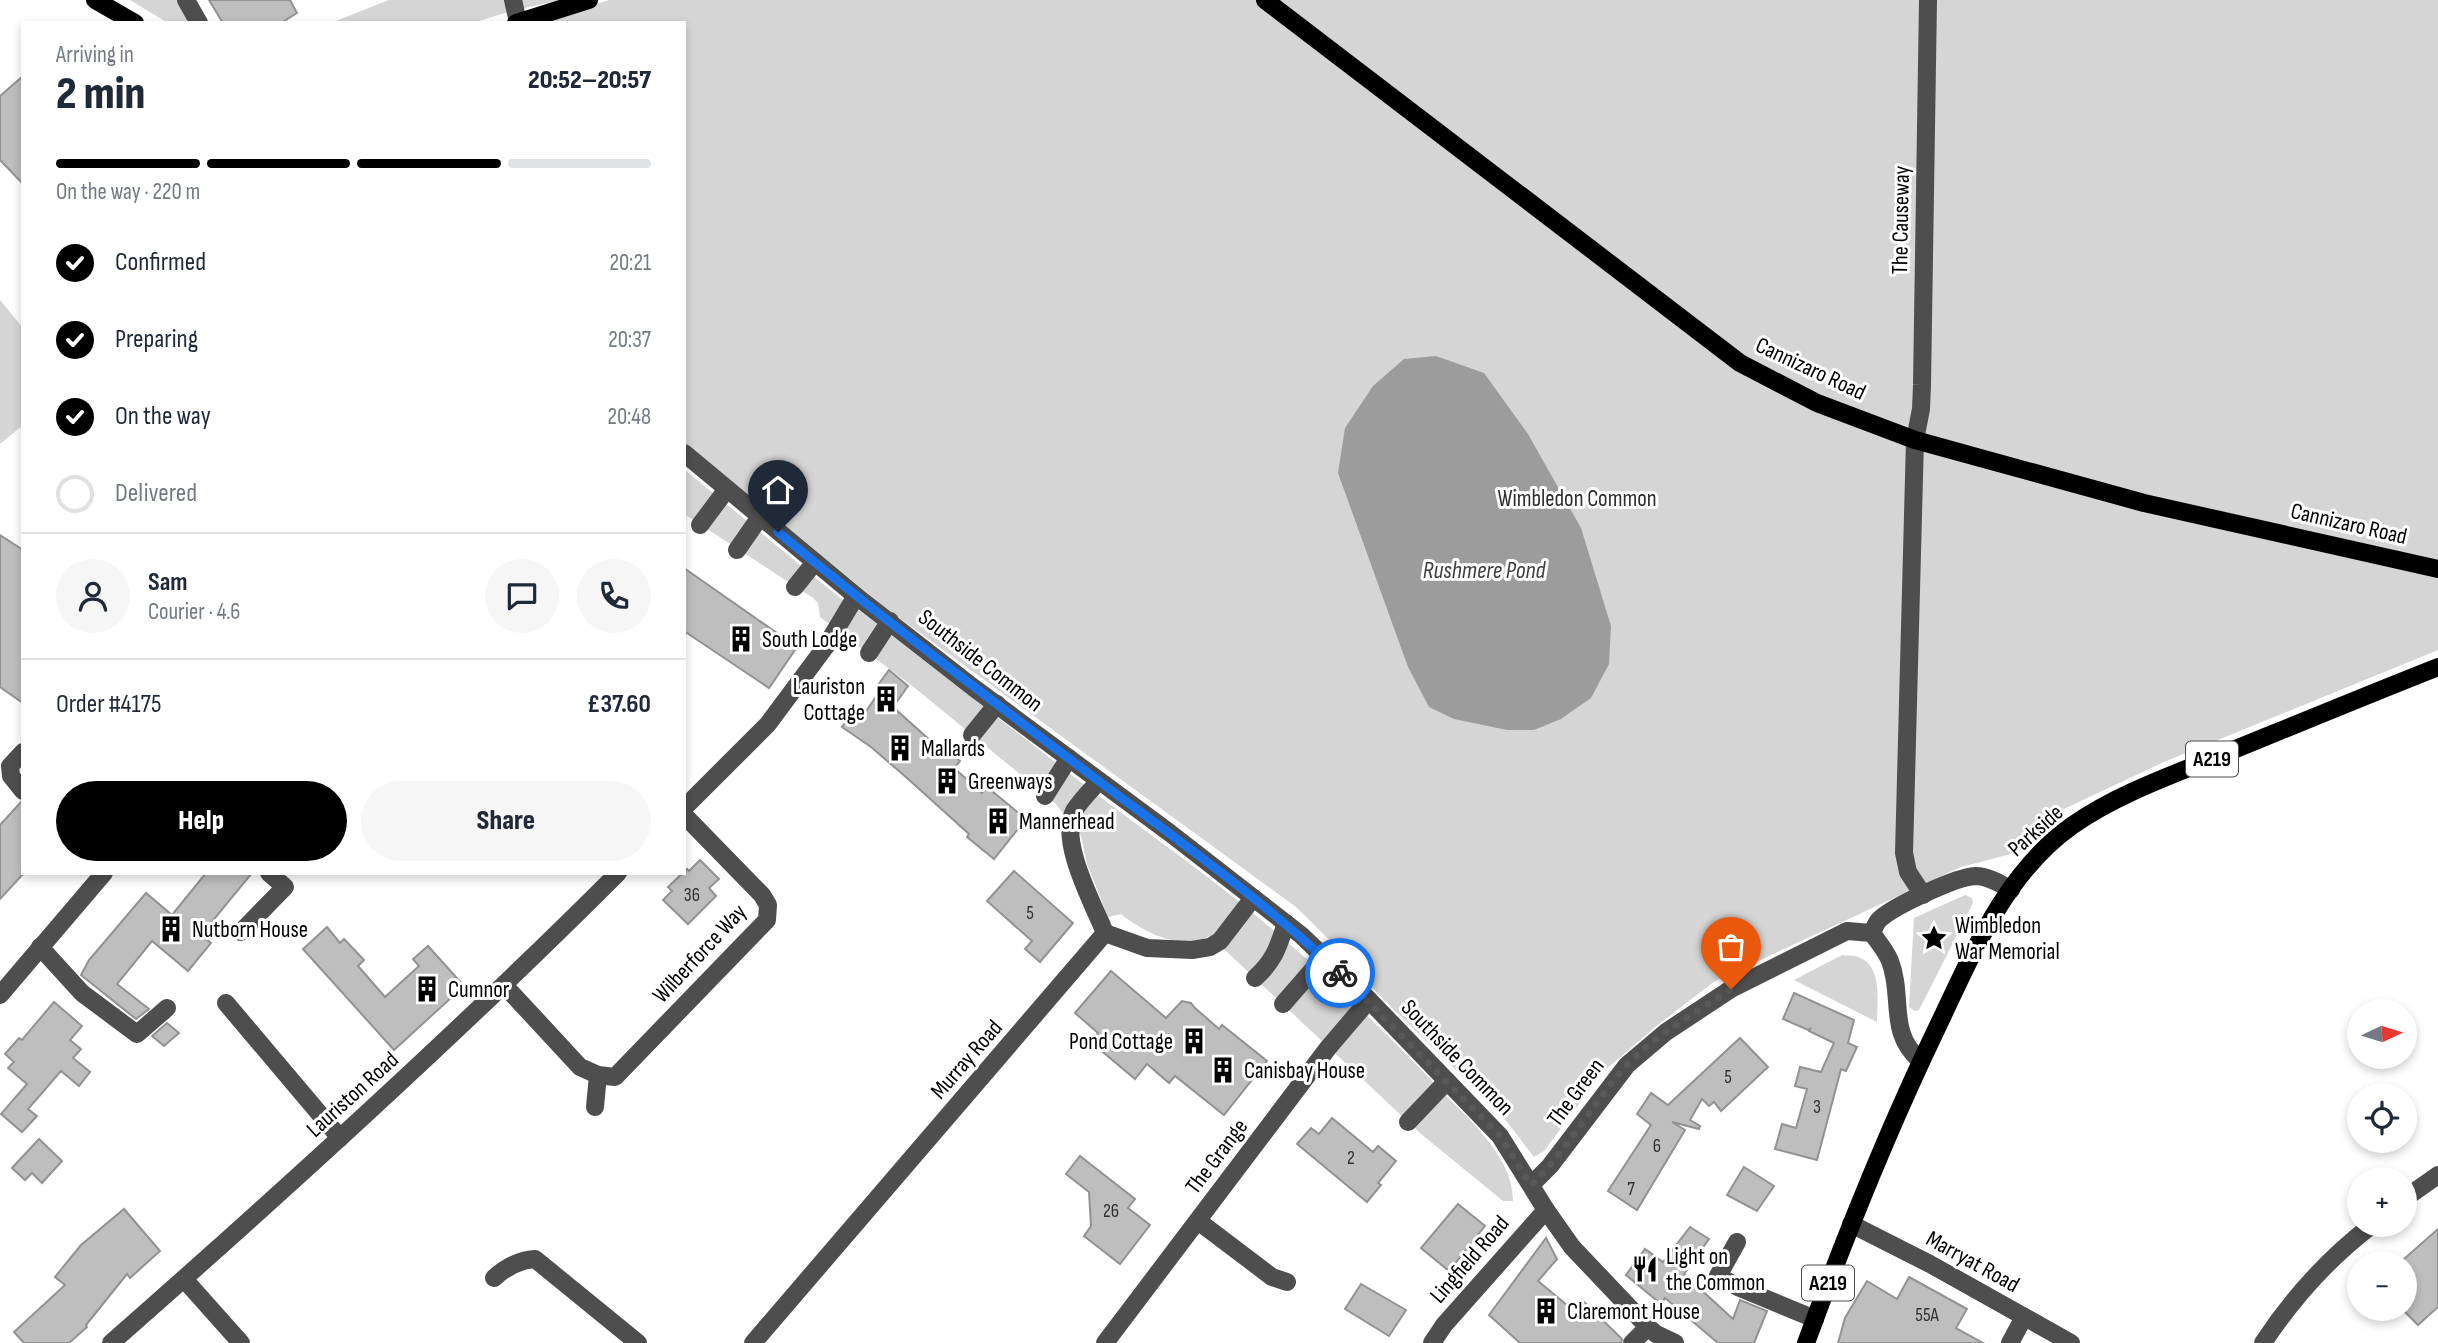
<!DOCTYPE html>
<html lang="en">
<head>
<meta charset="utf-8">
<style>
  body { margin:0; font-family:"Sofia Sans Condensed",sans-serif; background:#f6f6f7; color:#1f2937; height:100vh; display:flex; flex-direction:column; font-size:26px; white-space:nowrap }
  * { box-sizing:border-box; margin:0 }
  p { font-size:23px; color:#747a83 }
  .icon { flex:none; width:38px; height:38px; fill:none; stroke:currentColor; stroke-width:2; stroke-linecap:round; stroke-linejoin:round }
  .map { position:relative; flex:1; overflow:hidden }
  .side { position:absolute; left:21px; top:21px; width:665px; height:854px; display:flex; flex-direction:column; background:#fff; border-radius:0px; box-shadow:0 4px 10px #0003 }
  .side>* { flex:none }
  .needle { width:46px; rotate:86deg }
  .controls { position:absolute; left:2347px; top:999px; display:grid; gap:14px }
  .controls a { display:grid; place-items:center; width:70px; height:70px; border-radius:50%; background:#fff; box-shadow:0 4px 10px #0003; font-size:35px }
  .pin { position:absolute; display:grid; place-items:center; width:60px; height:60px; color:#fff; margin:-72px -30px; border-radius:50% 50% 50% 0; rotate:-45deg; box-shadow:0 0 7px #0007 }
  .pin .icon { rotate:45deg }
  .courier { position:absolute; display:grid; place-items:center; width:70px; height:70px; margin:-35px; border:5px solid #1a73e8; border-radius:50%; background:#fff; color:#222; box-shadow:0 2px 9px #0007 }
  .headline em { font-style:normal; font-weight:800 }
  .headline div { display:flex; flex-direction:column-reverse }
  .headline { display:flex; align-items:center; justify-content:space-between; height:119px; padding:0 35px }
  h1 { font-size:46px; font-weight:800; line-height:52px }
  .bar { display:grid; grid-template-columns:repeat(4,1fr); gap:10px 7px; align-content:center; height:84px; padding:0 35px }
  .bar i { height:9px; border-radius:5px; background:#e0e1e3 }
  .bar .active { background:#000 }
  .bar p { grid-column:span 4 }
  .line { display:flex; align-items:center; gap:18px; padding:0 35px; border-top:2px solid #e0e1e3 }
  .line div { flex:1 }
  .round { display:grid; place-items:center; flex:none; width:74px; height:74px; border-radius:37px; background:#f6f6f7 }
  ol { padding:0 35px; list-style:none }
  li { display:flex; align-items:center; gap:21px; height:77px }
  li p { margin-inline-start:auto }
  li .icon { padding:7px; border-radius:50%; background:#000; color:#fff; stroke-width:4 }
  li:last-child { color:#747a83 }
  li i { width:38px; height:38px; border:4px solid #e0e1e3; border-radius:50% }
  .cta { display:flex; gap:14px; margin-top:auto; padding:14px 35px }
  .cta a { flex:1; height:80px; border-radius:42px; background:#000; color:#fff; font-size:28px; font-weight:800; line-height:80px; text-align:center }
  .cta a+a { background:#f6f6f7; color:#1f2937 }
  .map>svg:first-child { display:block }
  .green { fill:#d5d5d5 }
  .water { fill:#9c9c9c }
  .building { fill:#bebebe; stroke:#929292; stroke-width:2 }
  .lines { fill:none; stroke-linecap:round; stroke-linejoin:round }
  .minor { stroke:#4e4e4e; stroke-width:18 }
  .major { stroke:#000; stroke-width:18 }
  .done { stroke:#595959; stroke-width:7; stroke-dasharray:0 12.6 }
  .route { stroke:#1a73e8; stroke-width:9 }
  .labels { text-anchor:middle; stroke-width:6; stroke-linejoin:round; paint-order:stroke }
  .number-label { font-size:19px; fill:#303030 }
  .shield { fill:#fff; stroke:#4c4c4c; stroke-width:2 }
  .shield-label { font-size:21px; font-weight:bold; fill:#000 }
  .street-label { font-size:23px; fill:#000; stroke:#fff }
  .park-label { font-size:23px; fill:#2c2c2c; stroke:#fff }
  .poi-label { font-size:23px; fill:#000; stroke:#fff; text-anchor:start }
  .water-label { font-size:24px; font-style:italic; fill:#3d3d3d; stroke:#fff }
</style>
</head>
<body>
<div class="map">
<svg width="2438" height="1343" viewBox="0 0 2438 1343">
  <rect width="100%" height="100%" fill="#fff"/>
  <g class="green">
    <path d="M 130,0 L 179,0 L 190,23 L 168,23 Z"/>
    <path d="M 389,0 L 562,0 L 515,10 L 472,23 L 331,23 Z"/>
    <path d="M 609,0 L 2438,0 L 2438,650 L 2164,762 L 2051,815 L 2015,853 L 1961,867 L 1715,981 L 1654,1028 L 1603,1072 L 1544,1151 L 1534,1157 L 1501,1114 L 1378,994 L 1357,967 L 1296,907 L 883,606 L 684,442 L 684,23 L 539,23 Z"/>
    <path d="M 0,300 L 23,328 L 23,425 L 0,444 Z"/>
    <path d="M 684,469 L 845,602 L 851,604 C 928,664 1005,723 1082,783 C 1135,824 1190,862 1242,904 C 1311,960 1375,1021 1436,1085 C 1464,1115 1514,1156 1513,1201 L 1503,1201 L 1420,1133 L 1210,936 C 1180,951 1145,933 1121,914 L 1108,917 L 1087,864 L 1081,836 L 1055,803 L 915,688 L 820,617 L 818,603 L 813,598 L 684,514 Z"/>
    <path d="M 1965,895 L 1972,898 L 1973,903 L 1919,1010 L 1915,1011 L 1909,1007 L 1914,918 Z"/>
    <path d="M 1842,955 C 1846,956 1854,955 1858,957 C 1883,966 1877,1001 1877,1022 L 1794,980 Z"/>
  </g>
  <path class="water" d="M 1436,356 L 1484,373 L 1528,434 L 1581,528 L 1611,626 L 1609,664 L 1591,698 L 1561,719 L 1534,730 L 1507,730 L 1454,719 L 1429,707 L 1408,667 L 1338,473 L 1345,428 L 1373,386 L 1404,359 Z"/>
  <g class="building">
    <path d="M 209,0 L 290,0 L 297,13 L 281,23 L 223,23 Z"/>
    <path d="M 23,76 L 23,184 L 0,160 L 0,96 Z"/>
    <path d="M 0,535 L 23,550 L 23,703 L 0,687 Z"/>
    <path d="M 684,568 L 797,647 L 769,688 L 684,631 Z"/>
    <path d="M 889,670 L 908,686 L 893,707 L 942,751 L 945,748 L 960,761 L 954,768 L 982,793 L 987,787 L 1026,819 L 994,859 L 967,837 L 969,834 L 907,778 L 871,747 L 842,727 L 853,711 L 862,717 L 882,688 L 878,685 Z"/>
    <path d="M 21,802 L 23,802 L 23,874 L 0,899 L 0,825 Z"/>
    <path d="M 700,860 L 719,879 L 709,888 L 716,896 L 688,924 L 663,900 L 672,891 L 668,887 L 687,869 L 689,871 Z"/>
    <path d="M 1014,871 L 1073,923 L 1040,962 L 1025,949 L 1032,941 L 987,901 Z"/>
    <path d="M 206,873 L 252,873 L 201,935 L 211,943 L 188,971 L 152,941 L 117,984 L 149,1009 L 136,1019 L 81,975 L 89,960 L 146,893 L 172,915 Z"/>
    <path d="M 327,927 L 340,943 L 344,939 L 364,960 L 358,966 L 385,997 L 419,966 L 413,959 L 428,946 L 464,986 L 394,1050 L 303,949 Z"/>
    <path d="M 1111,971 L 1166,1018 L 1182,1001 L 1191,1003 L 1195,1008 L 1219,1029 L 1222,1025 L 1267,1061 L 1224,1115 L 1175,1076 L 1169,1083 L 1147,1064 L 1135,1079 L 1091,1042 L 1098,1033 L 1075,1013 Z"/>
    <path d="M 1794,993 L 1854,1020 L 1848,1043 L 1857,1047 L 1846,1071 L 1841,1069 L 1817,1160 L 1775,1149 L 1782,1124 L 1796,1128 L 1807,1089 L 1795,1086 L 1800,1067 L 1821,1072 L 1834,1043 L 1809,1031 L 1810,1029 L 1808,1030 L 1783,1019 Z"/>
    <path d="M 54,1002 L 82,1026 L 70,1040 L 81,1049 L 73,1058 L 90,1072 L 79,1086 L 61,1071 L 28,1109 L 37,1116 L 22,1132 L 1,1114 L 27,1084 L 8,1068 L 14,1062 L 5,1054 L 19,1038 L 22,1040 Z"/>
    <path d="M 167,1023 L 179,1033 L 164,1046 L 152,1036 Z"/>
    <path d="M 1740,1038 L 1768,1067 L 1721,1111 L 1714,1102 L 1709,1106 L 1702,1099 L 1690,1120 L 1700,1126 L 1699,1129 L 1672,1122 L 1685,1130 L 1637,1210 L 1608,1191 L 1651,1125 L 1637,1114 L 1651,1093 L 1668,1105 Z"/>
    <path d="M 1332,1118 L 1373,1152 L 1378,1146 L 1396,1161 L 1378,1183 L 1381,1185 L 1367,1202 L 1297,1144 L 1311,1128 L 1319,1134 Z"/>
    <path d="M 39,1139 L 62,1161 L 42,1183 L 32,1173 L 25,1180 L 12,1168 Z"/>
    <path d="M 1080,1156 L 1135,1199 L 1128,1208 L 1150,1225 L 1120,1264 L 1084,1236 L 1091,1226 L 1089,1192 L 1066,1174 Z"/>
    <path d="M 1744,1167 L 1774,1186 L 1757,1211 L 1727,1195 Z"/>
    <path d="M 1458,1204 L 1485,1226 L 1449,1271 L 1421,1248 Z"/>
    <path d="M 124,1209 L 160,1251 L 130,1278 L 127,1274 L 86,1325 L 87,1327 L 69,1343 L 24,1343 L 14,1332 L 65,1285 L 55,1277 L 81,1245 Z"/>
    <path d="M 1690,1227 L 1709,1239 L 1684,1274 L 1733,1319 L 1740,1300 L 1767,1311 L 1754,1343 L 1718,1343 L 1665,1298 L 1661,1304 L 1626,1275 L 1645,1249 L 1663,1262 Z"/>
    <path d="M 2438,1229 L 2438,1307 L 2418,1325 L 2404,1311 L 2404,1259 Z"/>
    <path d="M 1546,1238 L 1557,1259 L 1538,1281 L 1573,1310 L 1582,1300 L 1622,1339 L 1621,1343 L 1520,1343 L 1489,1315 Z"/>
    <path d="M 1909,1277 L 1967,1309 L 1956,1328 L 1983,1343 L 1838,1343 L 1845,1318 L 1867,1281 L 1897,1299 Z"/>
    <path d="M 1361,1284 L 1406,1310 L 1389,1336 L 1345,1309 Z"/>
  </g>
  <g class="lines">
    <g class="minor">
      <path d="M 186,0 L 199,23"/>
      <path d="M 513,0 L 518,22"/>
      <path d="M 684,453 L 856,596 L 974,688 L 1170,833 L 1301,935 L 1369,1000 L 1500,1136 L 1546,1210 L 1572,1247 L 1648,1327 L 1656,1334 L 1675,1343"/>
      <path d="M 700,525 L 727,489"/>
      <path d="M 737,550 L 760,517"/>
      <path d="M 795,587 L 815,562"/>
      <path d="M 869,653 L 890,621"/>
      <path d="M 972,735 L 997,704"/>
      <path d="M 23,752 L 10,766 L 11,776 L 23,791"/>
      <path d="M 1045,796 L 1069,758"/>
      <path d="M 684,808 L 768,724 L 826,646 L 856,596"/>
      <path d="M 1923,895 L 1908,872 L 1904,853 L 1915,440 L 1921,409 L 1922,385 L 1928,0"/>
      <path d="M 241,932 L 285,887 L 269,873"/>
      <path d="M 1105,933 L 1147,948 L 1192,950 L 1210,947 L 1220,941 L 1253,898"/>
      <path d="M 1872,933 C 1874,929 1876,922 1880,919 C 1894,906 1956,877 1975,876 C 1988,876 2000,883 2011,890"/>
      <path d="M 1872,933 C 1878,942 1886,951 1890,961 C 1904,997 1887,1033 1921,1061"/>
      <path d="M 40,947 L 82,993 L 137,1034 L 167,1008"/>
      <path d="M 1255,978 C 1275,960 1278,947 1286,923"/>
      <path d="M 505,986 L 580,1067 L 598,1075 L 615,1077 L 767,920 L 768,905 L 762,895 L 684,815"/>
      <path d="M 0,995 L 104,873"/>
      <path d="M 226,1003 L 340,1138"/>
      <path d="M 1283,1004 L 1324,957"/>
      <path d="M 595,1107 L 598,1075"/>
      <path d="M 1408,1122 L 1447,1081"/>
      <path d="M 1531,1185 L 1550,1166 L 1627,1065 L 1666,1032 L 1731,989 L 1847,931 L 1872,933"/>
      <path d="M 2404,1199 L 2438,1175"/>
      <path d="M 1198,1221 L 1272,1277 L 1287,1282"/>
      <path d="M 1851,1224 L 1930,1264 L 2071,1343"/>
      <path d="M 1737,1242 L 1718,1276 L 1740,1288 L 1815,1319"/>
      <path d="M 494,1278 C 506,1267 519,1260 535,1259 L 638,1343"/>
      <path d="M 184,1279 L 241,1343"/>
      <path d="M 111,1343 C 284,1191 455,1036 618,873"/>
      <path d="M 753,1343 L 1105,933 C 1093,903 1059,842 1074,811 C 1080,801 1091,790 1099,781"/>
      <path d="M 1105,1343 L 1328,1048 L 1369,1000"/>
      <path d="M 1432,1343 L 1444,1325 L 1546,1210"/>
      <path d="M 1632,1343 L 1648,1327"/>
      <path d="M 2010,1343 L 2024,1317"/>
      <path d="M 2263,1343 C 2292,1299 2330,1257 2372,1225"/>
    </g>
    <g class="major">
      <path d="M 95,0 L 135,23"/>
      <path d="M 1265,0 L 1740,363 L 1817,403 L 1915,440 L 2144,503 L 2438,569"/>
      <path d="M 516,23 L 589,0"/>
      <path d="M 1806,1343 C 1845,1237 1887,1132 1936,1030 C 1971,957 2005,872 2073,825 C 2119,793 2175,774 2226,753 C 2297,724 2367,695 2438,667"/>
    </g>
  </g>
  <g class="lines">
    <path class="done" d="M 1340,973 L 1500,1136 L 1531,1185 C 1568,1150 1592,1104 1626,1066 C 1652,1037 1698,1011 1731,989"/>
    <path class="route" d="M 778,532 C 881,618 989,698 1096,779 C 1179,841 1264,901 1340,973"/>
  </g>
  <defs>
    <g id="building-bare" transform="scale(2.1)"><path d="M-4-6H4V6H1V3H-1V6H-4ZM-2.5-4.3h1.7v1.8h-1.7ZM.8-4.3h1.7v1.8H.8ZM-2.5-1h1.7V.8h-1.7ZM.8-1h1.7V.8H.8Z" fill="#000" stroke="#fff" stroke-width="2.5" paint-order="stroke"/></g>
    <g id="sight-bare" transform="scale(2.1)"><path d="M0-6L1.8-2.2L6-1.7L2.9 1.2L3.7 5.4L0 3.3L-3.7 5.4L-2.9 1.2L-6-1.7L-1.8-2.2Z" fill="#000" stroke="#fff" stroke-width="2.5" paint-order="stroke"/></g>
    <g id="restaurant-bare" transform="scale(2.1)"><path d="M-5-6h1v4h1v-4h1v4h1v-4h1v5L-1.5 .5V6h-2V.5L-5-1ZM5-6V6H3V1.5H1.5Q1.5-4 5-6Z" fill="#000" stroke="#fff" stroke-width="2.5" paint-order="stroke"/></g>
  </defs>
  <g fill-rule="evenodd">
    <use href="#building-bare" x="741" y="639"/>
    <use href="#building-bare" x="886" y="699"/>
    <use href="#building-bare" x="900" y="748"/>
    <use href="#building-bare" x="947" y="781"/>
    <use href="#building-bare" x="998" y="821"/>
    <use href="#building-bare" x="171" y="929"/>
    <use href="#sight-bare" x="1934" y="938"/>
    <use href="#building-bare" x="427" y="989"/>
    <use href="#building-bare" x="1194" y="1041"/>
    <use href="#building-bare" x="1223" y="1070"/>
    <use href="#restaurant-bare" x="1645" y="1269"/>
    <use href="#building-bare" x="1546" y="1311"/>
  </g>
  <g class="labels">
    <g class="number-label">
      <text x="692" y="901">36</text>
      <text x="1030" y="919">5</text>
      <text x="1728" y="1083">5</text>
      <text x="1817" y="1113">3</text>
      <text x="1657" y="1152">6</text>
      <text x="1351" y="1164">2</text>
      <text x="1631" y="1195">7</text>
      <text x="1111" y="1217">26</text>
      <text x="1927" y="1321">55A</text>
    </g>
    <g class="shield">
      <rect x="2186" y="741.5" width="52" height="35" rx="5"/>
      <rect x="1802" y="1265.5" width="52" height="35" rx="5"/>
    </g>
    <g class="shield-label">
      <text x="2212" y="766">A219</text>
      <text x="1828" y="1290">A219</text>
    </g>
    <g class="street-label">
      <text transform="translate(1900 220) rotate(-89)" y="8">The Causeway</text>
      <text transform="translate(1811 368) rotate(25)" y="8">Cannizaro Road</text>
      <text transform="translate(2349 523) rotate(13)" y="8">Cannizaro Road</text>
      <text transform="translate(981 660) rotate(38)" y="8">Southside Common</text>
      <text transform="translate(2035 830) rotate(-42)" y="8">Parkside</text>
      <text transform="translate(699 953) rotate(-47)" y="8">Wilberforce Way</text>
      <text transform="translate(1458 1057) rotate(46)" y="8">Southside Common</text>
      <text transform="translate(966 1059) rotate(-49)" y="8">Murray Road</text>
      <text transform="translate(1575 1092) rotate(-53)" y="8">The Green</text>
      <text transform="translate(352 1094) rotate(-42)" y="8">Lauriston Road</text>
      <text transform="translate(1216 1156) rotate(-53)" y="8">The Grange</text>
      <text transform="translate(1469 1259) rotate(-49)" y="8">Lingfield Road</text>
      <text transform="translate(1973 1261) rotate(29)" y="8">Marryat Road</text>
    </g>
    <g class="park-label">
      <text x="1577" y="506">Wimbledon Common</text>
    </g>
    <g class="poi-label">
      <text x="762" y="647">South Lodge</text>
      <text x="865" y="694" text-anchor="end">Lauriston<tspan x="865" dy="26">Cottage</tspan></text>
      <text x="921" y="756">Mallards</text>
      <text x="968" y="789">Greenways</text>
      <text x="1019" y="829">Mannerhead</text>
      <text x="1955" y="933">Wimbledon<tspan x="1955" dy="26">War Memorial</tspan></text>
      <text x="192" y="937">Nutborn House</text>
      <text x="448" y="997">Cumnor</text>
      <text x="1173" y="1049" text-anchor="end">Pond Cottage</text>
      <text x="1244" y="1078">Canisbay House</text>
      <text x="1666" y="1264">Light on<tspan x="1666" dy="26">the Common</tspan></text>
      <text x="1567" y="1319">Claremont House</text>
    </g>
    <g class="water-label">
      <text x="1484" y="578">Rushmere Pond</text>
    </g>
  </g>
</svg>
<div class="controls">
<a><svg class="needle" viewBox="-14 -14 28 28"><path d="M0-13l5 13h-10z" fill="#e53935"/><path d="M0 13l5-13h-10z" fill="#747a83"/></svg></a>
<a><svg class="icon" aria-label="locate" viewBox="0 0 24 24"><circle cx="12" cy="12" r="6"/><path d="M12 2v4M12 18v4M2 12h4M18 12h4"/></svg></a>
<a>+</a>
<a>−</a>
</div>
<div class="pin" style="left:1731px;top:989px;background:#ea580c"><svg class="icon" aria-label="bag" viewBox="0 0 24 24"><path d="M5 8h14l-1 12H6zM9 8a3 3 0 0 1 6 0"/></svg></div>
<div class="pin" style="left:778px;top:532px;background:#1f2937"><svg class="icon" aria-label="home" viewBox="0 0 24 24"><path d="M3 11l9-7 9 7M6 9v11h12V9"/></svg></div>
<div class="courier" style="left:1340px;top:973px"><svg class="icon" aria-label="bike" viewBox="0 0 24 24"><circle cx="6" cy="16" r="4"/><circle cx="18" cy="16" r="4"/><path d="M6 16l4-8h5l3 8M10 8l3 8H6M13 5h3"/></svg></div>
<section class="side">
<div class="headline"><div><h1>2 min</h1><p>Arriving in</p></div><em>20:52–20:57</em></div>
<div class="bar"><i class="active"></i><i class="active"></i><i class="active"></i><i></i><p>On the way · 220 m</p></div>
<ol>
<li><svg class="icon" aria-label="check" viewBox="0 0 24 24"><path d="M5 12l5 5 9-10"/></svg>Confirmed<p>20:21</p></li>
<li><svg class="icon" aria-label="check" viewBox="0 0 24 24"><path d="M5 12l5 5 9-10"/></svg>Preparing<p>20:37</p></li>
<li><svg class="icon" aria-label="check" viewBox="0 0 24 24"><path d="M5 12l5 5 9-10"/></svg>On the way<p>20:48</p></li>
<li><i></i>Delivered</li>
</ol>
<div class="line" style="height:126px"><a class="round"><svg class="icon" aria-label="person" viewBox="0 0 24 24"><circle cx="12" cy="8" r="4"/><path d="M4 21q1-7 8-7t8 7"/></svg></a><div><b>Sam</b><p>Courier · 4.6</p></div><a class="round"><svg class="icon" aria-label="chat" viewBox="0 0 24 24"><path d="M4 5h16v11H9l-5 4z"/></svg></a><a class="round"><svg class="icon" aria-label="phone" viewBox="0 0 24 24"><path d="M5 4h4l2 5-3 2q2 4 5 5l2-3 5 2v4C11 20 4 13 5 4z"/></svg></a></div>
<div class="line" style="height:91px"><div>Order #4175</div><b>£37.60</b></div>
<div class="cta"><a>Help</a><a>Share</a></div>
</section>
</div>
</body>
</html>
